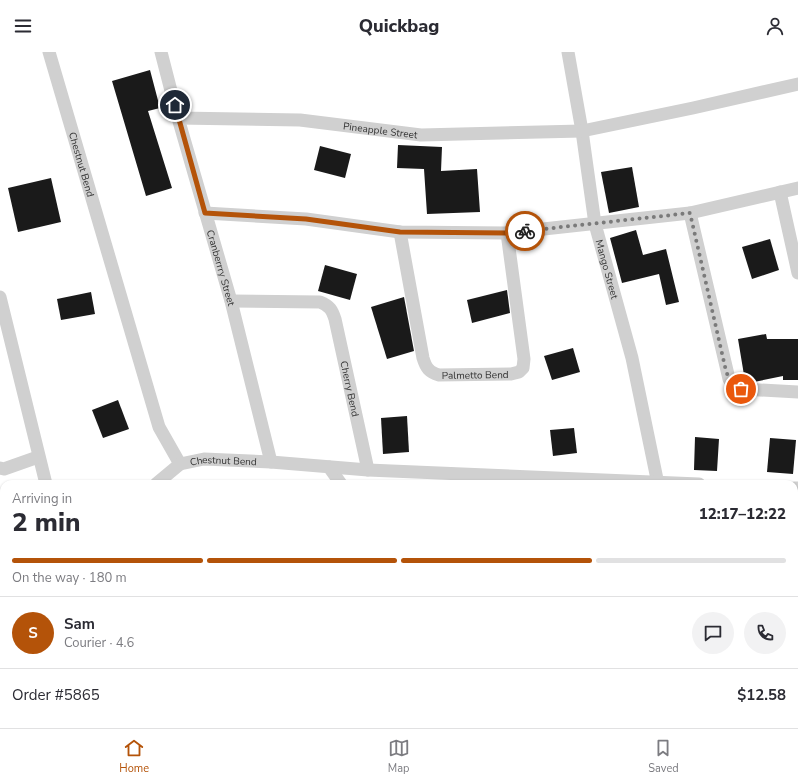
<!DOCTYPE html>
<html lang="en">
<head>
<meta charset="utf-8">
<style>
  body { margin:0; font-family:"Nunito Sans",sans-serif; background:#f2f2f3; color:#2b2b33; height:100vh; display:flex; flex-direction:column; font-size:15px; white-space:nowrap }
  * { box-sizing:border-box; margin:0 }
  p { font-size:13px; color:#7c7c81 }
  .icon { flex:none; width:22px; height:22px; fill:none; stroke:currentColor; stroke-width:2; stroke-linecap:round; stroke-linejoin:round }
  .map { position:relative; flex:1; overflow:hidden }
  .side { position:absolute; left:0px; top:428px; width:798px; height:248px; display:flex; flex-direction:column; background:#fff; border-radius:12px 12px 0 0; box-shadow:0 1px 3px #0004 }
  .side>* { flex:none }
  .pin { position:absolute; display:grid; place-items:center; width:34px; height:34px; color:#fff; margin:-17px; border:2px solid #fff; border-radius:50%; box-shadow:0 1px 4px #0007 }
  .courier { position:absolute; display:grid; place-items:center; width:40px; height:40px; margin:-20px; border:3px solid #b45309; border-radius:50%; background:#fff; color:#222; box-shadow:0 1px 5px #0007 }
  .head em { font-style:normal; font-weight:800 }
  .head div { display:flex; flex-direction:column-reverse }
  .head { display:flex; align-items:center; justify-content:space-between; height:68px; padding:0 12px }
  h1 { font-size:26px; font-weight:800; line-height:30px }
  .bar { display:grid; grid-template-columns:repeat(4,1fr); gap:6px 4px; align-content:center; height:48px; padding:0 12px }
  .bar i { height:5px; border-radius:3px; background:#e1e1e2 }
  .bar .active { background:#b45309 }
  .bar p { grid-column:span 4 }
  .line { display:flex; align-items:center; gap:10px; padding:0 12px; border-top:1px solid #e1e1e2 }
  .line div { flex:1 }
  .round { display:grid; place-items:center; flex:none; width:42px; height:42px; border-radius:21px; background:#f2f2f3 }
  header { display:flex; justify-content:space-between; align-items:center; height:52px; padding:0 12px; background:#fff; font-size:18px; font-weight:800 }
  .tabs { display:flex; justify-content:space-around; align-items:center; height:56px; border-top:1px solid #e1e1e2; background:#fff; font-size:11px; color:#7c7c81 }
  .tabs a { display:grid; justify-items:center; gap:2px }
  .tabs .active { color:#b45309 }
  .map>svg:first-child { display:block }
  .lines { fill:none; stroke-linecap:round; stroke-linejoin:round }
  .stream { stroke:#cfe2ee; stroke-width:5 }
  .building { fill:#1a1a1a }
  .minor { stroke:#d0d0d0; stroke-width:13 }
  .done { stroke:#7a7a7a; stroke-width:4; stroke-dasharray:0 7.2 }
  .route { stroke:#b45309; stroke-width:5 }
  .labels { text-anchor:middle; stroke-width:4; stroke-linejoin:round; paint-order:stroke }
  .street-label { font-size:10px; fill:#333; stroke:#fff }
</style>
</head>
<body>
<header><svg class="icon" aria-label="menu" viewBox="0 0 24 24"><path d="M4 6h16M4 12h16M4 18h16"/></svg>Quickbag<svg class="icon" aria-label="person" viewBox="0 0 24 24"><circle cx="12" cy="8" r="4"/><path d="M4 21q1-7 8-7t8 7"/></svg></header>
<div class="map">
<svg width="798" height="676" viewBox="0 0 798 676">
  <rect width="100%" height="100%" fill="#fff"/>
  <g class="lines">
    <g class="stream">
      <path d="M 794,658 L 798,667"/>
      <path d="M 331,672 L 333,676"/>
      <path d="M 77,676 L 81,672"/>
      <path d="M 664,676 L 666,672"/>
    </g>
  </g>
  <g class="building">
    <path d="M 150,18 L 160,56 L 148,59 L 172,136 L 146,144 L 112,29 Z"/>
    <path d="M 398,93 L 442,95 L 441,119 L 477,117 L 480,160 L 427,162 L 424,117 L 397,116 Z"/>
    <path d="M 320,94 L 351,102 L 345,126 L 314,118 Z"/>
    <path d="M 632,115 L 639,155 L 609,161 L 601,120 Z"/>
    <path d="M 51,126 L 61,170 L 18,180 L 8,136 Z"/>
    <path d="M 636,178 L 643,203 L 666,197 L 679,250 L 666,253 L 659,222 L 622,231 L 610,186 Z"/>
    <path d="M 770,187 L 779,218 L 752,227 L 742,195 Z"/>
    <path d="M 325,213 L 357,222 L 350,248 L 318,239 Z"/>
    <path d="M 507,238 L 510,261 L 472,271 L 467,248 Z"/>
    <path d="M 91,240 L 95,262 L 61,268 L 57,247 Z"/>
    <path d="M 404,245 L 414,299 L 387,307 L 371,255 Z"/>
    <path d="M 766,282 L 767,287 L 798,287 L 798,328 L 783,328 L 783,324 L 754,330 L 745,329 L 738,287 Z"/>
    <path d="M 573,296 L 580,320 L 552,328 L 544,304 Z"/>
    <path d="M 118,348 L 129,377 L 103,386 L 92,358 Z"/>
    <path d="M 407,364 L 409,400 L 383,402 L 381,366 Z"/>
    <path d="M 574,376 L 577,401 L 553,404 L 550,378 Z"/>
    <path d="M 695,385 L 719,387 L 717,419 L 694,418 Z"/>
    <path d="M 770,386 L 796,388 L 793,422 L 767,420 Z"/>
  </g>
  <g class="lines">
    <g class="minor">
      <path id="s1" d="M 49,0 L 159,375 L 180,412"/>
      <path id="s2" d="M 161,0 L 178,66 L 231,249 L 271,410"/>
      <path id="s3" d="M 568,0 L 582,79 L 595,172 L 632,306 L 658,432"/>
      <path id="s4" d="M 178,66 L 300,68 L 421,83 L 582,79 L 693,56 L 798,32"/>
      <path d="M 780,140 L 798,221"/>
      <path d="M 205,161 L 306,167 L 400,180 L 507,181 L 690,161 L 798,136"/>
      <path d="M 690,161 L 729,327 L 734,333 L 741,337 L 798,340"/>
      <path id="s5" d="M 400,180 L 423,306 C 426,316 429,320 439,323 L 511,322 L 519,320 L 523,316 L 524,307 L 507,181"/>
      <path d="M 0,245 L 46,432"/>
      <path id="s6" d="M 231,249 L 320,250 C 330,254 332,258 335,267 L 368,418"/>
      <path d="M 329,415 L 341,432"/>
      <path d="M 0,416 L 4,417 L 38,405"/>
      <path id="s7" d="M 156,432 L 180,412 L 204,407 L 271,410 L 368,418 L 699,432"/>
      <path d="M 794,436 L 798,436"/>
      <path d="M 0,510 L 4,510"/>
      <path d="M 794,528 L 798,528"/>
      <path d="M 508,672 L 511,676"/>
    </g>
  </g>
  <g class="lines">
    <path class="done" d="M 525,179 L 690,161 L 726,319 C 729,328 733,332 741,337"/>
    <path class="route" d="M 175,53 L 205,161 L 306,167 L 400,180 L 507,181 L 525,179"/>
  </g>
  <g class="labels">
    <g class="street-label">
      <text dy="4" stroke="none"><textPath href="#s4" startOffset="203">Pineapple Street</textPath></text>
      <text dy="4" stroke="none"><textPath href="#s1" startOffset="117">Chestnut Bend</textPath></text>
      <text dy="4" stroke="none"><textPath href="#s2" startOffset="224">Cranberrry Street</textPath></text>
      <text dy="4" stroke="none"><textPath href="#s3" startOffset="221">Mango Street</textPath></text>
      <text dy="4" stroke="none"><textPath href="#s5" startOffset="189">Palmetto Bend</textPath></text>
      <text dy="4" stroke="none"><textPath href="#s6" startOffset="184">Cherry Bend</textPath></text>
      <text dy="4" stroke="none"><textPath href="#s7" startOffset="75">Chestnut Bend</textPath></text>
    </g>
  </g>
</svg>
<div class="pin" style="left:741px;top:337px;background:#ea580c"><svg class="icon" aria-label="bag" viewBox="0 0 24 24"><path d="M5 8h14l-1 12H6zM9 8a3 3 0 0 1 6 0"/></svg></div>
<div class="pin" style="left:175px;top:53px;background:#1f2937"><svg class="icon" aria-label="home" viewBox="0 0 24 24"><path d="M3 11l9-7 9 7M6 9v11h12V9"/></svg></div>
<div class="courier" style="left:525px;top:179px"><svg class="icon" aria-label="bike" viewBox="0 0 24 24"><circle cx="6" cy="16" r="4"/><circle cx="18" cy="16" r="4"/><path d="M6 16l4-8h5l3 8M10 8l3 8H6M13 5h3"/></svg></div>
<section class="side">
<div class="head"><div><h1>2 min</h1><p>Arriving in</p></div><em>12:17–12:22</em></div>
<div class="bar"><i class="active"></i><i class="active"></i><i class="active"></i><i></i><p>On the way · 180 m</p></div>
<div class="line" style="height:72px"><b class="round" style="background:#b45309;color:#fff">S</b><div><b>Sam</b><p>Courier · 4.6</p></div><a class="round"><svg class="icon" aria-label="chat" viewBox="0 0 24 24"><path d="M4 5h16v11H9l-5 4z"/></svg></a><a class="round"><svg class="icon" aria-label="phone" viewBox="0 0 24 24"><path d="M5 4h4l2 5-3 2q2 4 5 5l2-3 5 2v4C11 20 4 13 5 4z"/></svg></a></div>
<div class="line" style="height:52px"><div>Order #5865</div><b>$12.58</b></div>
</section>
</div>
<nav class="tabs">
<a class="active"><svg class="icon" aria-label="home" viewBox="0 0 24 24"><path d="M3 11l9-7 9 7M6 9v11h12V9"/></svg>Home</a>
<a><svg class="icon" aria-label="map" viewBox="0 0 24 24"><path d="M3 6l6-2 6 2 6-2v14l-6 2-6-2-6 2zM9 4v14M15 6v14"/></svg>Map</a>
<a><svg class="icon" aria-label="saved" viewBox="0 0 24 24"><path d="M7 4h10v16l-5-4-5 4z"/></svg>Saved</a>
</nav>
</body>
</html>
